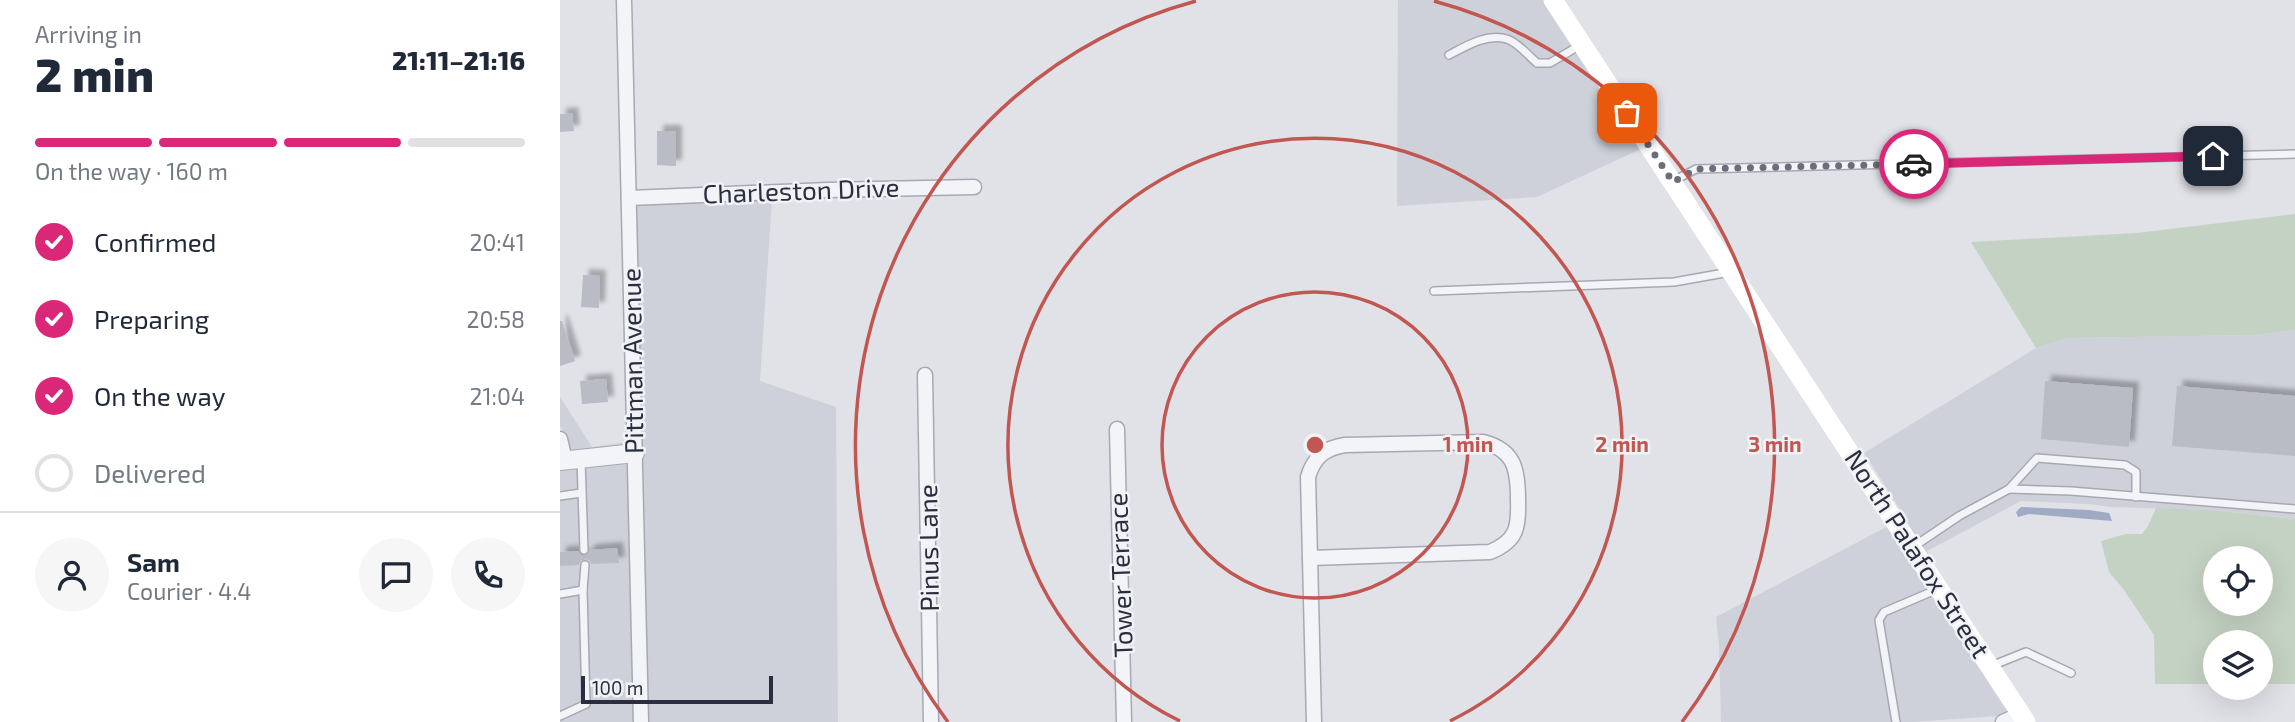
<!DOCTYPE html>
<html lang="en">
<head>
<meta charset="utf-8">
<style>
  body { margin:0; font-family:"Exo 2",sans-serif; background:#f6f6f7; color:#1f2937; height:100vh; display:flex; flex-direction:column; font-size:26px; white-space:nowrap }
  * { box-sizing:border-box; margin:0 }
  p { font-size:23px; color:#747a83 }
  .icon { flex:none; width:38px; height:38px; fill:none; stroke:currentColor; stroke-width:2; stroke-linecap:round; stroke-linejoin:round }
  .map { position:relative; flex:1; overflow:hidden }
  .sheet { display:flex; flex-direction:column; background:#fff; width:560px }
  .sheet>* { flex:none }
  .buttons { position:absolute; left:1643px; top:546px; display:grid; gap:14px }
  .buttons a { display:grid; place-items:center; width:70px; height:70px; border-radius:50%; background:#fff; box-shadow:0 7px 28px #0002; font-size:35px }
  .scale { position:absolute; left:21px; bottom:18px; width:192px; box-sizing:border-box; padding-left:7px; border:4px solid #2b2e3f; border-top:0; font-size:19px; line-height:24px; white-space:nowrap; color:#2b2e3f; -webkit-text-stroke:5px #f0f2f6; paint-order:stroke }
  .pin { position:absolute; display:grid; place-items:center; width:60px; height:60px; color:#fff; margin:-30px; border-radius:14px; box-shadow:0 4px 10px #0006 }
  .courier { position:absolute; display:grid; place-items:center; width:70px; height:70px; margin:-35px; border:5px solid #db2777; border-radius:50%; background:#fff; color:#222; box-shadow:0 2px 9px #0007 }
  .overview em { font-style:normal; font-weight:800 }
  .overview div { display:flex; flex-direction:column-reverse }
  .overview { display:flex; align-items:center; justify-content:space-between; height:119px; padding:0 35px }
  h1 { font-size:46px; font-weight:800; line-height:52px }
  .bar { display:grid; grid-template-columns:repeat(4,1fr); gap:10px 7px; align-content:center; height:84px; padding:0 35px }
  .bar i { height:9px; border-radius:5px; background:#e0e1e3 }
  .bar .active { background:#db2777 }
  .bar p { grid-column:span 4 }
  .line { display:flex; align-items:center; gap:18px; padding:0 35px; border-top:2px solid #e0e1e3 }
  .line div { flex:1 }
  .round { display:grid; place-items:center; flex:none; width:74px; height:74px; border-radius:37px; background:#f6f6f7 }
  ol { padding:0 35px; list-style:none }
  li { display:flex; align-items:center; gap:21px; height:77px }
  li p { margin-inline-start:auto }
  li .icon { padding:7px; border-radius:50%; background:#db2777; color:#fff; stroke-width:4 }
  li:last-child { color:#747a83 }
  li i { width:38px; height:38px; border:4px solid #e0e1e3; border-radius:50% }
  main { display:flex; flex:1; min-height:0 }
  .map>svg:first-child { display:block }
  .built { fill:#cfd1da }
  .green { fill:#c4d2c3; fill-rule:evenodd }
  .water { fill:#9faac5 }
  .building { fill:#b9bbc5; filter:url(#shadow) }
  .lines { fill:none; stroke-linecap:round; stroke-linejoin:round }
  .service-casing { stroke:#a7a8b2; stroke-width:10 }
  .minor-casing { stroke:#a7a8b2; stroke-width:17 }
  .tertiary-casing { stroke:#a7a8b2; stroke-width:20 }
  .service { stroke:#f3f4f7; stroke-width:7 }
  .minor { stroke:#f3f4f7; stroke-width:14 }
  .tertiary { stroke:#f3f4f7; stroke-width:18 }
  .secondary { stroke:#fff; stroke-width:19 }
  .done { stroke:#6b6d7a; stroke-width:7; stroke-dasharray:0 12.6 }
  .route { stroke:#db2777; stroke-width:9 }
  .ring { fill:none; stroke:#c25651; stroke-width:3.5 }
  .labels { text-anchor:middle; stroke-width:5; stroke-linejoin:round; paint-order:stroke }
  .street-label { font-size:26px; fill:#2b2e3f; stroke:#f0f2f6 }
  .centre { fill:#c25651; stroke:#f0f2f6; stroke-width:3.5 }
  .ring-label { font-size:21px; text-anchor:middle; font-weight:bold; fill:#c25651; stroke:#f0f2f6; stroke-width:5; stroke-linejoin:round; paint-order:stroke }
</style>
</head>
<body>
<main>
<section class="sheet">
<div class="overview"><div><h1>2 min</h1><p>Arriving in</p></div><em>21:11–21:16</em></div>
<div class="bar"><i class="active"></i><i class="active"></i><i class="active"></i><i></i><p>On the way · 160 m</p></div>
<ol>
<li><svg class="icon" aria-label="check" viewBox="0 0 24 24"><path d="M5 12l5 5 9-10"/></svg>Confirmed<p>20:41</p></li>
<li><svg class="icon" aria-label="check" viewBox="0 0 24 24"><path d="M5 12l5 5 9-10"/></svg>Preparing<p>20:58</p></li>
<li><svg class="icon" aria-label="check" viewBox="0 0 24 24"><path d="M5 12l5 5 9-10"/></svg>On the way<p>21:04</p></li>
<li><i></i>Delivered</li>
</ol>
<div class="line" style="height:126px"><a class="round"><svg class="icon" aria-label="person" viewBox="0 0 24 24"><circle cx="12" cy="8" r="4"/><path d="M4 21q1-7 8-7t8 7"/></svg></a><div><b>Sam</b><p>Courier · 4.4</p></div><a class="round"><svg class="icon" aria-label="chat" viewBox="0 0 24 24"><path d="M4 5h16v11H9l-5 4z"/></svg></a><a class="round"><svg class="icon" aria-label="phone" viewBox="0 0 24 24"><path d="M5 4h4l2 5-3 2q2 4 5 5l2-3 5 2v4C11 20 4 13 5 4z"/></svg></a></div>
</section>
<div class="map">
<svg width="1735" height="722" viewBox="0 0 1735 722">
  <defs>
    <filter id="shadow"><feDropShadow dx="6" dy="-6" stdDeviation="2" flood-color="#0004"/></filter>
  </defs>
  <rect width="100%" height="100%" fill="#e1e2e8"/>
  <g class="built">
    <path d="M 838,0 L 986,0 L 1083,148 L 977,197 L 837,206 Z"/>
    <path d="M 212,199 L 200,381 L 276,407 L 278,722 L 88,722 L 76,205 Z"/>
    <path d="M 1735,330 L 1735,519 L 1649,510 L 1550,507 L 1529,504 L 1461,501 L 1367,551 L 1390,591 L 1342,519 L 1345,517 L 1304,453 L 1476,348 L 1509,338 L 1694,335 Z"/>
    <path d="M 0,397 L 32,447 L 68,442 L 68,446 L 10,452 L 8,438 L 0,426 Z"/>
    <path d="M 69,461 L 75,722 L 0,722 L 0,468 Z"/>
    <path d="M 1330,525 L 1451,711 L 1438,716 L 1353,722 L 1161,722 L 1159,645 L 1156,617 Z"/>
  </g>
  <g class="green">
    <path d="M 1735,214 L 1735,330 L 1694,335 L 1509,338 L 1476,348 L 1411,242 L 1577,233 Z"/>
    <path d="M 1596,508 L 1649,510 L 1735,519 L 1735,684 L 1701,684 L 1701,642 L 1656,642 L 1655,684 L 1595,684 L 1594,635 L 1564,590 L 1549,572 L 1541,541 L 1566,534 L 1582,534 L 1588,526 ZM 1656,558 L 1701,558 L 1701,604 L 1656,604 Z"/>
  </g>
  <path class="water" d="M 1461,507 L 1529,510 L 1549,513 L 1552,521 L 1469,514 L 1458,517 L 1456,512 Z"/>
  <g class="building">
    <path d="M 12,113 L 14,131 L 0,132 L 0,114 Z"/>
    <path d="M 97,131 L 116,131 L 116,166 L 97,165 Z"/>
    <path d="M 23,275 L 40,276 L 39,308 L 21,307 Z"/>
    <path d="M 0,321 L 2,321 L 15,361 L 0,366 Z"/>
    <path d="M 46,379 L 48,402 L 22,404 L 20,381 Z"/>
    <path d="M 1485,381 L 1573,388 L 1569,447 L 1481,439 Z"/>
    <path d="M 1617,386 L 1735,396 L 1735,456 L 1612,446 Z"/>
    <path d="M 57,548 L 59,563 L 31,564 L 29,560 L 25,559 L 20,561 L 19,565 L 0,566 L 0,552 L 18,551 L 21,555 L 25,556 L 30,550 Z"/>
  </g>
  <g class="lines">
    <g class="service-casing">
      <g id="service">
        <path d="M 889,55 C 906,46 927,33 947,39 C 957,42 969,56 977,63 L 990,63 L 1022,44"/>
        <path d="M 1113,181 L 1136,169 L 1735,154"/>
        <path d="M 874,291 L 1114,282 L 1170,272"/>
        <path d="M 21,460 L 24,550"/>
        <path d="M 1449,489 L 1511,491 L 1735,509"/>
        <path d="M 0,496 L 21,493"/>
        <path d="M 1353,547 L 1399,516 L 1449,489 L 1477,458 L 1565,465 L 1576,472 L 1576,497"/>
        <path d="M 0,594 L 23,590"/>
        <path d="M 1431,666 L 1466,652 L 1511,673"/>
        <path d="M 0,716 L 26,704 L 23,590 L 25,565"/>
        <path d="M 1336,722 L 1319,620 L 1324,612 L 1378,589"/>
      </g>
    </g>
    <g class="minor-casing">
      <g id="minor">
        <path d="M 64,0 L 81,722"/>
        <path d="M 69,198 L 268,190 L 414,187"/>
        <path d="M 365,375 L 371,722"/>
        <path d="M 557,429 L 564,722"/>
        <path d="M 0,439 L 5,460"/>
        <path d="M 923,442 C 955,450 958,470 958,500 C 959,527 957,541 930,552 L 750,558 L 748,477 C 754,457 765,448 785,445 Z"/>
        <path d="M 750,558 L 754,722"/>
        <path d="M 1443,722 L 1461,714"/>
      </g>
    </g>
    <g class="tertiary-casing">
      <path id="tertiary" d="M 0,461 L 75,453"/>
    </g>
    <use href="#service" class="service"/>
    <use href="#minor" class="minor"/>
    <use href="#tertiary" class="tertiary"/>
    <path class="secondary" d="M 993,0 L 1466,722"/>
  </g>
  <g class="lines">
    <path class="done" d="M 1067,113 L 1113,182 L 1136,169 L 1354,164"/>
    <path class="route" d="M 1354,164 L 1653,156"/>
  </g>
  <g class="ring">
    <circle cx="755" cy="445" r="153"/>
    <path d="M620 721A307 307 0 1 1 890 721"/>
    <path d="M388 722A460 460 0 0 1 636 1M874 1A460 460 0 0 1 1122 722"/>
  </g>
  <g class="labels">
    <g class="street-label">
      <text transform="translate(241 191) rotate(-2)" y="9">Charleston Drive</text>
      <text transform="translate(73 361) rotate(-91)" y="9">Pittman Avenue</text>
      <text transform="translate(369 548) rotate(-91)" y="9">Pinus Lane</text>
      <text transform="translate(1357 554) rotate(57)" y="9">North Palafox Street</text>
      <text transform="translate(561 575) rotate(-92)" y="9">Tower Terrace</text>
    </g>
  </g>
  <circle cx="755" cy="445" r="10" class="centre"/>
  <g class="ring-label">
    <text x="908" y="452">1 min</text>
    <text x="1062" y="452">2 min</text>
    <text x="1215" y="452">3 min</text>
  </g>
</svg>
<div class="buttons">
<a><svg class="icon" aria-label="locate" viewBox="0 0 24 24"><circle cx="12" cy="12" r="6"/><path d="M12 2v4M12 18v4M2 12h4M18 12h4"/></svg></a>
<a><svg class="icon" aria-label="layers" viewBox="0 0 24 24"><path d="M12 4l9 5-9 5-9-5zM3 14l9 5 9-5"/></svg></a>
</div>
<div class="scale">100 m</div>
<div class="pin" style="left:1067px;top:113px;background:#ea580c"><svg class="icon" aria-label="bag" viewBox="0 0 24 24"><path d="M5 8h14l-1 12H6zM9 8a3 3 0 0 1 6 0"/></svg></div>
<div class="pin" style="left:1653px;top:156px;background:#1f2937"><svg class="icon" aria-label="home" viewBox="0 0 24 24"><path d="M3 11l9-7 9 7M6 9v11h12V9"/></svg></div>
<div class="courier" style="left:1354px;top:164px"><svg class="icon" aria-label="car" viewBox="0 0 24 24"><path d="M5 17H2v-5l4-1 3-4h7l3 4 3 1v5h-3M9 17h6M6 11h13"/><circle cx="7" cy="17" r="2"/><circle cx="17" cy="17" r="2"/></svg></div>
</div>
</main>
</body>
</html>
